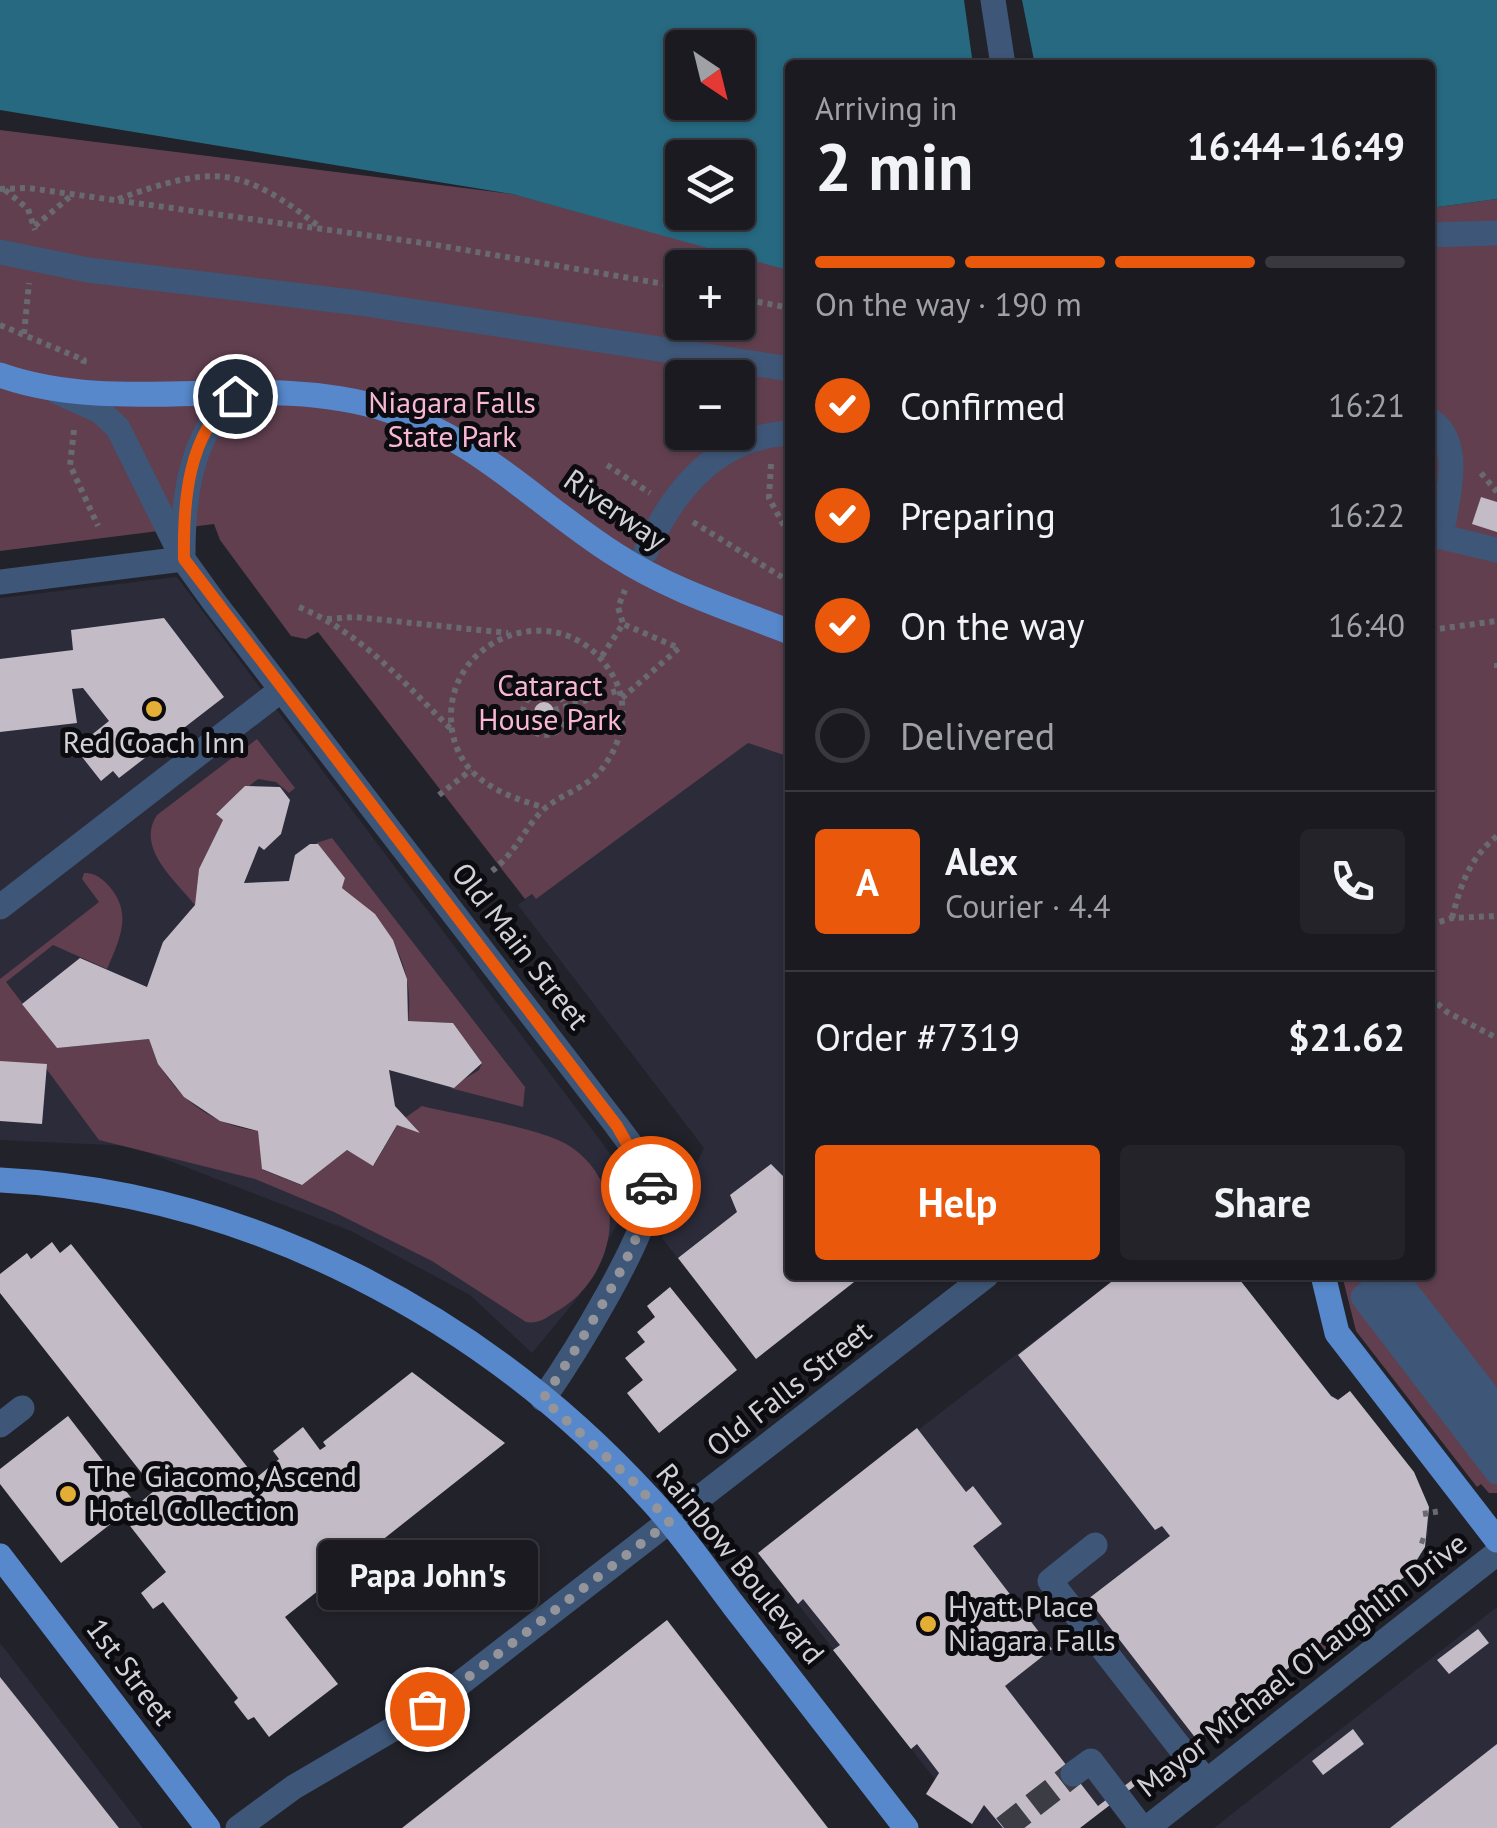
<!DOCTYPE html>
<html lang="en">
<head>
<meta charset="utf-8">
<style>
  body { margin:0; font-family:"PT Sans",sans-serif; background:#232329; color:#f1f3f6; height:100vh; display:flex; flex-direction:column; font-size:38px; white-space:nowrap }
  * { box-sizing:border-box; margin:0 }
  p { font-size:32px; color:#9fa1a5 }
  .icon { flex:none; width:55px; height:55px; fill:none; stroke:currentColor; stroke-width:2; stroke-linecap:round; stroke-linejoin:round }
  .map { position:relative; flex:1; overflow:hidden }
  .panel { position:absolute; left:785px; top:60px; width:650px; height:1220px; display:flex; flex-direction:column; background:#1a1a20; border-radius:10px; box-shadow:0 2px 8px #0004,0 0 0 2px #38383e }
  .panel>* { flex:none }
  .needle { width:65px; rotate:145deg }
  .fabs { position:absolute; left:665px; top:30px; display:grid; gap:20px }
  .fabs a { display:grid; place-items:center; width:90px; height:90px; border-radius:10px; background:#1a1a20; box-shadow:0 2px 8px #0004,0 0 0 2px #38383e; font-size:50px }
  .pin { position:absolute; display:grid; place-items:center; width:85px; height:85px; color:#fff; margin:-42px; border:5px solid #fff; border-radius:50%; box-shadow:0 2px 10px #0007 }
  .courier { position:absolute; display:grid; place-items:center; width:100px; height:100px; margin:-50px; border:8px solid #ea580c; border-radius:50%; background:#fff; color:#222; box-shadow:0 2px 12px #0007 }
  .bubble { position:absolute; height:70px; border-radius:10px; background:#1a1a20; box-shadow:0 2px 8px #0004,0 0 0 2px #38383e; font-size:32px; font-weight:600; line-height:70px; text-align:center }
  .overview em { font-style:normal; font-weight:600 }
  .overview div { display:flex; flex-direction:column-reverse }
  .overview { display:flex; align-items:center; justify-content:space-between; height:170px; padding:0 30px }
  h1 { font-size:65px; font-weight:600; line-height:75px }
  .bar { display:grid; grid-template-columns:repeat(4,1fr); gap:15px 10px; align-content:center; height:120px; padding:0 30px }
  .bar i { height:12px; border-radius:8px; background:#38383e }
  .bar .active { background:#ea580c }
  .bar p { grid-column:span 4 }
  .line { display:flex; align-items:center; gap:25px; padding:0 30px; border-top:2px solid #38383e }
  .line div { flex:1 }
  .round { display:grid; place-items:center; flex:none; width:105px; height:105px; border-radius:10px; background:#232329 }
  ol { padding:0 30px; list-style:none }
  li { display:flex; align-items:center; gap:30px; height:110px }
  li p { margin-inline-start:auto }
  li .icon { padding:10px; border-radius:50%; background:#ea580c; color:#fff; stroke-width:4 }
  li:last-child { color:#9fa1a5 }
  li i { width:55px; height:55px; border:5px solid #38383e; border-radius:50% }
  .cta { display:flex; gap:20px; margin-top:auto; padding:20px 30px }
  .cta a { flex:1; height:115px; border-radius:10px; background:#ea580c; color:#fff; font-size:40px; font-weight:600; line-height:115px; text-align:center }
  .cta a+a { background:#232329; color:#f1f3f6 }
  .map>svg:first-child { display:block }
  .built { fill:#2c2b3a }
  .green { fill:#613f4f; fill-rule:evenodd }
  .water { fill:#266980; fill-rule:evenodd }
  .pier { fill:#22222b }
  .building { fill:#c3bbc6 }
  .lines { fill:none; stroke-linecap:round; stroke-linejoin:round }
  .minor-tunnel { stroke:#3c3c45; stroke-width:25; stroke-dasharray:25 12; stroke-linecap:butt }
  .path { stroke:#696971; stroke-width:6; stroke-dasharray:5 5; stroke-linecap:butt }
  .minor { stroke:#3e5677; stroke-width:25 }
  .major { stroke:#5688cb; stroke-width:25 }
  .done { stroke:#94949b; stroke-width:10; stroke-dasharray:0 18 }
  .route { stroke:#ea580c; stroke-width:12 }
  .poi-dot { fill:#e3ae35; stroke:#0c0c10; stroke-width:4 }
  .labels { text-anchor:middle; stroke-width:10; stroke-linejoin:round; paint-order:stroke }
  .park-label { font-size:30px; fill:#f9b7d5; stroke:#0c0c10 }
  .street-label { font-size:30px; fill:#d2d1d8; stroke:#0c0c10 }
  .poi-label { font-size:30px; fill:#d2d1d8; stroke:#0c0c10; text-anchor:start }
</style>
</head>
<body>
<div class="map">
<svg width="1497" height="1828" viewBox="0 0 1497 1828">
  <rect width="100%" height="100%" fill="#22222b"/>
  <g class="built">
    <path d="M 177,577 L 636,1188 L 579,1296 L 532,1353 L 470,1295 L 351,1231 L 131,1146 L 0,1140 L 0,598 Z"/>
    <path d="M 734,738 L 790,757 L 790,1275 L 863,1275 L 756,1359 L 662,1238 L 704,1148 L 518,905 Z"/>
    <path d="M 1120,1275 L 1236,1275 L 1331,1395 L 1339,1399 L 1350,1391 L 1414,1472 L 1429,1507 L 1428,1535 L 1416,1564 L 1400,1581 L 1080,1828 L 973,1828 L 758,1553 Z"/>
    <path d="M 1497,1607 L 1497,1828 L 1214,1828 Z"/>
    <path d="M 0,1643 L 143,1828 L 0,1828 Z"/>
  </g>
  <g class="green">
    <path d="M 0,130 L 512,194 L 790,268 L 790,757 L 748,743 L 536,899 L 532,894 L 525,899 L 318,632 L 306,639 L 291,636 L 220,540 L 214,524 L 0,551 ZM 682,268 L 738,268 L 738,322 L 682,322 ZM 682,378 L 738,378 L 738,432 L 682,432 Z"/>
    <path d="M 1497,199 L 1497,1493 L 1489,1493 L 1481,1484 L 1477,1487 L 1356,1331 L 1342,1275 L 1430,1275 L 1430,208 Z"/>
    <path d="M 257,739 L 295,788 L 289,793 L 276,782 L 258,779 L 216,813 L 223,820 L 199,869 L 195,905 C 176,881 135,848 157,815 Z"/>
    <path d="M 332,838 L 525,1087 L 523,1107 L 450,1088 L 479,1070 L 482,1063 L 453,1023 L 408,1021 C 416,964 386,920 342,888 L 345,878 L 316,843 Z"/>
    <path d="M 84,873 C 93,873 97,875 105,882 C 134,910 121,937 107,969 L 53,945 L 6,982 L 57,1048 L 149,1039 C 165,1090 206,1124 258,1131 L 263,1170 L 301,1185 L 347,1150 L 374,1165 L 398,1124 L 422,1133 L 399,1122 L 422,1106 C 457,1115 544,1128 571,1147 C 633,1189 616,1280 554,1313 C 545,1319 537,1324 526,1322 L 432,1261 L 334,1212 L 255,1179 L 99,1140 L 45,1067 L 0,1063 L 0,979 L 99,902 L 82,879 Z"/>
    <path d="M 1400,1581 L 1405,1587 L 1316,1657 L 1311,1651 Z"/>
  </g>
  <path class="water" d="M 0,0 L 1497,0 L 1497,199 L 1430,208 L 1430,65 L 1035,65 L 1033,58 L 989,65 L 790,65 L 790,268 L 784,269 L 512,194 L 0,110 ZM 682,48 L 738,48 L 738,102 L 682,102 ZM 682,158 L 738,158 L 738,212 L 682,212 Z"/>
  <path class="pier" d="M 964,0 L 1022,0 L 1035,65 L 973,65 Z"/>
  <g class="building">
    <path d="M 1481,497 L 1497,502 L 1497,532 L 1472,524 Z"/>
    <path d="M 164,618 L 224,697 L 119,778 L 113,771 L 101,781 L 75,748 L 109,721 L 83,688 L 72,689 L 77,723 L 0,732 L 0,659 L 73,650 L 71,630 Z"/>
    <circle cx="544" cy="712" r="10"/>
    <path d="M 245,786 L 280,787 L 290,800 L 281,834 L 264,850 L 259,846 L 244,883 L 289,881 L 295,855 L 310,844 L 318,844 L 345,878 L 342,888 L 375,914 L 393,940 L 407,979 L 408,1021 L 453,1023 L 482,1063 L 454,1088 L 389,1070 L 395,1106 L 420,1133 L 397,1125 L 373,1166 L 347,1150 L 302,1185 L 262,1169 L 258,1131 L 220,1121 L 184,1097 L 158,1064 L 149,1039 L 57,1048 L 22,1004 L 80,958 L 147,987 L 163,942 L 195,905 L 199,869 L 223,820 L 216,814 Z"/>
    <path d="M 0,1061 L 47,1064 L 42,1124 L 0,1121 Z"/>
    <path d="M 771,1164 L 783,1176 L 790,1170 L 790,1275 L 863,1275 L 756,1359 L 678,1258 L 737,1212 L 730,1195 Z"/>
    <path d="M 52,1242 L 60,1253 L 71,1244 L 256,1478 L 279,1459 L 273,1451 L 303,1427 L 320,1450 L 326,1446 L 323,1442 L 412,1372 L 505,1443 L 285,1617 L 338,1684 L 269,1737 L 254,1717 L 248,1720 L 234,1702 L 238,1698 L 163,1602 L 153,1609 L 141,1593 L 166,1572 L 123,1517 L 155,1490 L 0,1293 L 0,1274 L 27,1253 L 31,1259 Z"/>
    <path d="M 1120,1275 L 1236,1275 L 1331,1396 L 1338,1400 L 1350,1391 L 1414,1472 L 1429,1507 L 1425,1547 L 1408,1574 L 1197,1740 L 1088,1599 L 1170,1536 L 1162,1526 L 1155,1530 L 1018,1355 Z"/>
    <path d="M 670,1287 L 737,1370 L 659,1433 L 627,1393 L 643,1380 L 625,1358 L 645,1342 L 637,1332 L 655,1317 L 647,1306 Z"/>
    <path d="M 68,1416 L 136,1504 L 61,1563 L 0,1484 L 0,1469 Z"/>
    <path d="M 917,1428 L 966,1492 L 973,1486 L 1002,1524 L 973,1546 L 1052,1649 L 1005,1686 L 1098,1806 L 1136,1777 L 1140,1782 L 1080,1828 L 1003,1828 L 984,1805 L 972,1824 L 926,1794 L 939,1773 L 917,1744 L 911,1749 L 833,1650 L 840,1645 L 803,1599 L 798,1604 L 758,1553 Z"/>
    <path d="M 667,1620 L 828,1828 L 402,1828 Z"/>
    <path d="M 1478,1629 L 1489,1643 L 1449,1674 L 1437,1660 Z"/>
    <path d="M 0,1677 L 35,1721 L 119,1828 L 0,1828 Z"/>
    <path d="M 1353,1729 L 1364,1744 L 1323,1775 L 1312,1761 Z"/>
    <path d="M 1497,1744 L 1497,1828 L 1390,1828 Z"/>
  </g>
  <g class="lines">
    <path class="minor-tunnel" d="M 1004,1828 L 1073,1774"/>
    <g class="path">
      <path d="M 0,189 L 28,188 L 430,244 L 682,287"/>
      <path d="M 5,190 L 28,209 L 35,230"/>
      <path d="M 118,199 C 214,165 240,165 321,228"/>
      <path d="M 35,226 L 72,195"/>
      <path d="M 738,298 L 790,308"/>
      <path d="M 0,325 L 84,360 L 83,365"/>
      <path d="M 24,334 L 29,283"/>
      <path d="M 74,430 L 70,465 L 98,526"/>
      <path d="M 771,464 L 769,498 L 790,537"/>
      <path d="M 607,465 L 650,493"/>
      <path d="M 1481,473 L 1497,492"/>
      <path d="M 693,522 L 790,582"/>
      <path d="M 299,607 C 363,634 403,682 451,729"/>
      <path d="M 327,619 L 355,617 L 508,633"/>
      <path d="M 1430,630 L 1497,621"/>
      <path d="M 602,656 L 623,624 L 618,607 L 625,590"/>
      <path d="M 1497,663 L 1497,671"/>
      <circle cx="545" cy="713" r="22"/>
      <path d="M 622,698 L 679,648 L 623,624"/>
      <path d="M 554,710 L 620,690"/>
      <path d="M 439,795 L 471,770"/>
      <path d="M 492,871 C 516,852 521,834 540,813 C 559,793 590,789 606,763 C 622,741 628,709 617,684 C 573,588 438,633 452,730 C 460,780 504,796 546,808"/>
      <path d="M 1452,918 C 1461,884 1469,859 1497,836"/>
      <path d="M 1430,925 L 1452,918 L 1497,916"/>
      <path d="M 1430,997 L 1447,1012 L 1497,1038"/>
      <path d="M 1423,1514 L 1441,1511"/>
      <path d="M 1420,1540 L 1426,1542"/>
      <path d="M 1406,1566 L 1413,1572"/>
    </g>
    <g class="minor">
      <path d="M 993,0 L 1003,65"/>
      <path d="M 1430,235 L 1497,233"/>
      <path d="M 0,252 L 88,270 L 359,303 L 790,369"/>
      <path d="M 58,392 L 100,411 L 118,428 L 183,559 L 214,602 L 617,1126 C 629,1143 649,1165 651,1186 C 654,1228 569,1362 543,1399"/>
      <path d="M 1430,420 C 1466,444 1446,502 1441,537"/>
      <path d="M 1430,534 L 1497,550"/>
      <path d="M 646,551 C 674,489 717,437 790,433"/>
      <path d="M 183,554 C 183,495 191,427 243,390"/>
      <path d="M 0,582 L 183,559"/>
      <path d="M 0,907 L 281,690"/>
      <path d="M 1394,1275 L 1497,1408"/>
      <path d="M 0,1425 L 22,1408"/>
      <path d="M 1497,1441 L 1377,1286 L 1363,1297 L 1497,1472"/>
      <path d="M 1095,1545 L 1050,1581 L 1206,1781"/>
      <path d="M 1073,1774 L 1091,1761 L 1142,1828"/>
      <path d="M 238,1828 L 294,1787 L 427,1709 L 987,1275"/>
      <path d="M 1147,1828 L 1497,1553"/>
    </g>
    <g class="major">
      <path d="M 0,375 C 122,418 258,370 385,409 C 477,437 537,505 616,555 C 670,590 731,609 790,632"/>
      <path d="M 0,1180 C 248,1192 484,1317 650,1499 C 681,1532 707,1571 734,1606 C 791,1680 849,1754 906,1828"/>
      <path d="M 1323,1275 L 1337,1333 L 1497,1540"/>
      <path d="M 0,1556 L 208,1828"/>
    </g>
  </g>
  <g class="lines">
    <path class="done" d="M 427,1709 L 669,1522 L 636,1484 L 543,1399 C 573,1355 649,1237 651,1186"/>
    <path class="route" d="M 235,396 C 187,433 183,504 184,559 L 617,1126 L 651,1186"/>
  </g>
  <g class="poi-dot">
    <circle cx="154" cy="709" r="10"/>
    <circle cx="68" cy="1494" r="10"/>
    <circle cx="928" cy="1624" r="10"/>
  </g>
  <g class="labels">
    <g class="park-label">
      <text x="452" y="413">Niagara Falls<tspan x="452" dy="34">State Park</tspan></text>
      <text x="550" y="696">Cataract<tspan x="550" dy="34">House Park</tspan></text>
    </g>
    <g class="street-label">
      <text transform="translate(615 510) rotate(35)" y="10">Riverway</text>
      <text transform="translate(520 946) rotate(52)" y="10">Old Main Street</text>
      <text transform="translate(789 1389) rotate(-38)" y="10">Old Falls Street</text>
      <text transform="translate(740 1564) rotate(51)" y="10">Rainbow Boulevard</text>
      <text transform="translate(1302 1665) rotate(-38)" y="10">Mayor Michael O'Laughlin Drive</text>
      <text transform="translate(130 1672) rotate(53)" y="10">1st Street</text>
    </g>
    <g class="poi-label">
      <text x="154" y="753" text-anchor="middle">Red Coach Inn</text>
      <text x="88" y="1487">The Giacomo, Ascend<tspan x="88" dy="34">Hotel Collection</tspan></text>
      <text x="948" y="1617">Hyatt Place<tspan x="948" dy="34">Niagara Falls</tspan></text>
    </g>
  </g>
</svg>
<div class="fabs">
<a><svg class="needle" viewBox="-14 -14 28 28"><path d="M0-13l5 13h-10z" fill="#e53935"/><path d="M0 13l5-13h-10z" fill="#9fa1a5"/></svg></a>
<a><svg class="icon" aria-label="layers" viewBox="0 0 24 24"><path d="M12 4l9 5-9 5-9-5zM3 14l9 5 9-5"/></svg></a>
<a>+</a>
<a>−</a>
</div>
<div class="pin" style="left:427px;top:1709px;background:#ea580c"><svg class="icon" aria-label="bag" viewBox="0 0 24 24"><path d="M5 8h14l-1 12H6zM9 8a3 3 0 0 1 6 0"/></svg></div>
<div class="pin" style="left:235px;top:396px;background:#1f2937"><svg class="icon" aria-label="home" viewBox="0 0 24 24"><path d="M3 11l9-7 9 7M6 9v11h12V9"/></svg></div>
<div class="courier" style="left:651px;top:1186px"><svg class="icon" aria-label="car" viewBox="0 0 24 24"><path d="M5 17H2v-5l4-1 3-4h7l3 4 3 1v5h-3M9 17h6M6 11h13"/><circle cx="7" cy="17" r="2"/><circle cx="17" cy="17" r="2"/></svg></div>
<div class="bubble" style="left:318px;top:1540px;width:220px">Papa John's</div>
<section class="panel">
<div class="overview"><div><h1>2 min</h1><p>Arriving in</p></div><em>16:44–16:49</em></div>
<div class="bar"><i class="active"></i><i class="active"></i><i class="active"></i><i></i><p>On the way · 190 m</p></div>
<ol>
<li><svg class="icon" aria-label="check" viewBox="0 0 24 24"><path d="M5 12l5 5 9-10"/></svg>Confirmed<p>16:21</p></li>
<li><svg class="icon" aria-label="check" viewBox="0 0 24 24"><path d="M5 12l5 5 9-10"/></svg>Preparing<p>16:22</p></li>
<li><svg class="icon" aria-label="check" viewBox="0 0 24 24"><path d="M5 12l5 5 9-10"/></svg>On the way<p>16:40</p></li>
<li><i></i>Delivered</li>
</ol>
<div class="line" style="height:180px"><b class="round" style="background:#ea580c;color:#fff">A</b><div><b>Alex</b><p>Courier · 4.4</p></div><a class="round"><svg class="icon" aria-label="phone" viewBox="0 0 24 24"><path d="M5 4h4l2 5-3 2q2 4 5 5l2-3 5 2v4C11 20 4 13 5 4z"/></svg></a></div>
<div class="line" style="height:130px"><div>Order #7319</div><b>$21.62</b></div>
<div class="cta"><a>Help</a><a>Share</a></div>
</section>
</div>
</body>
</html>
